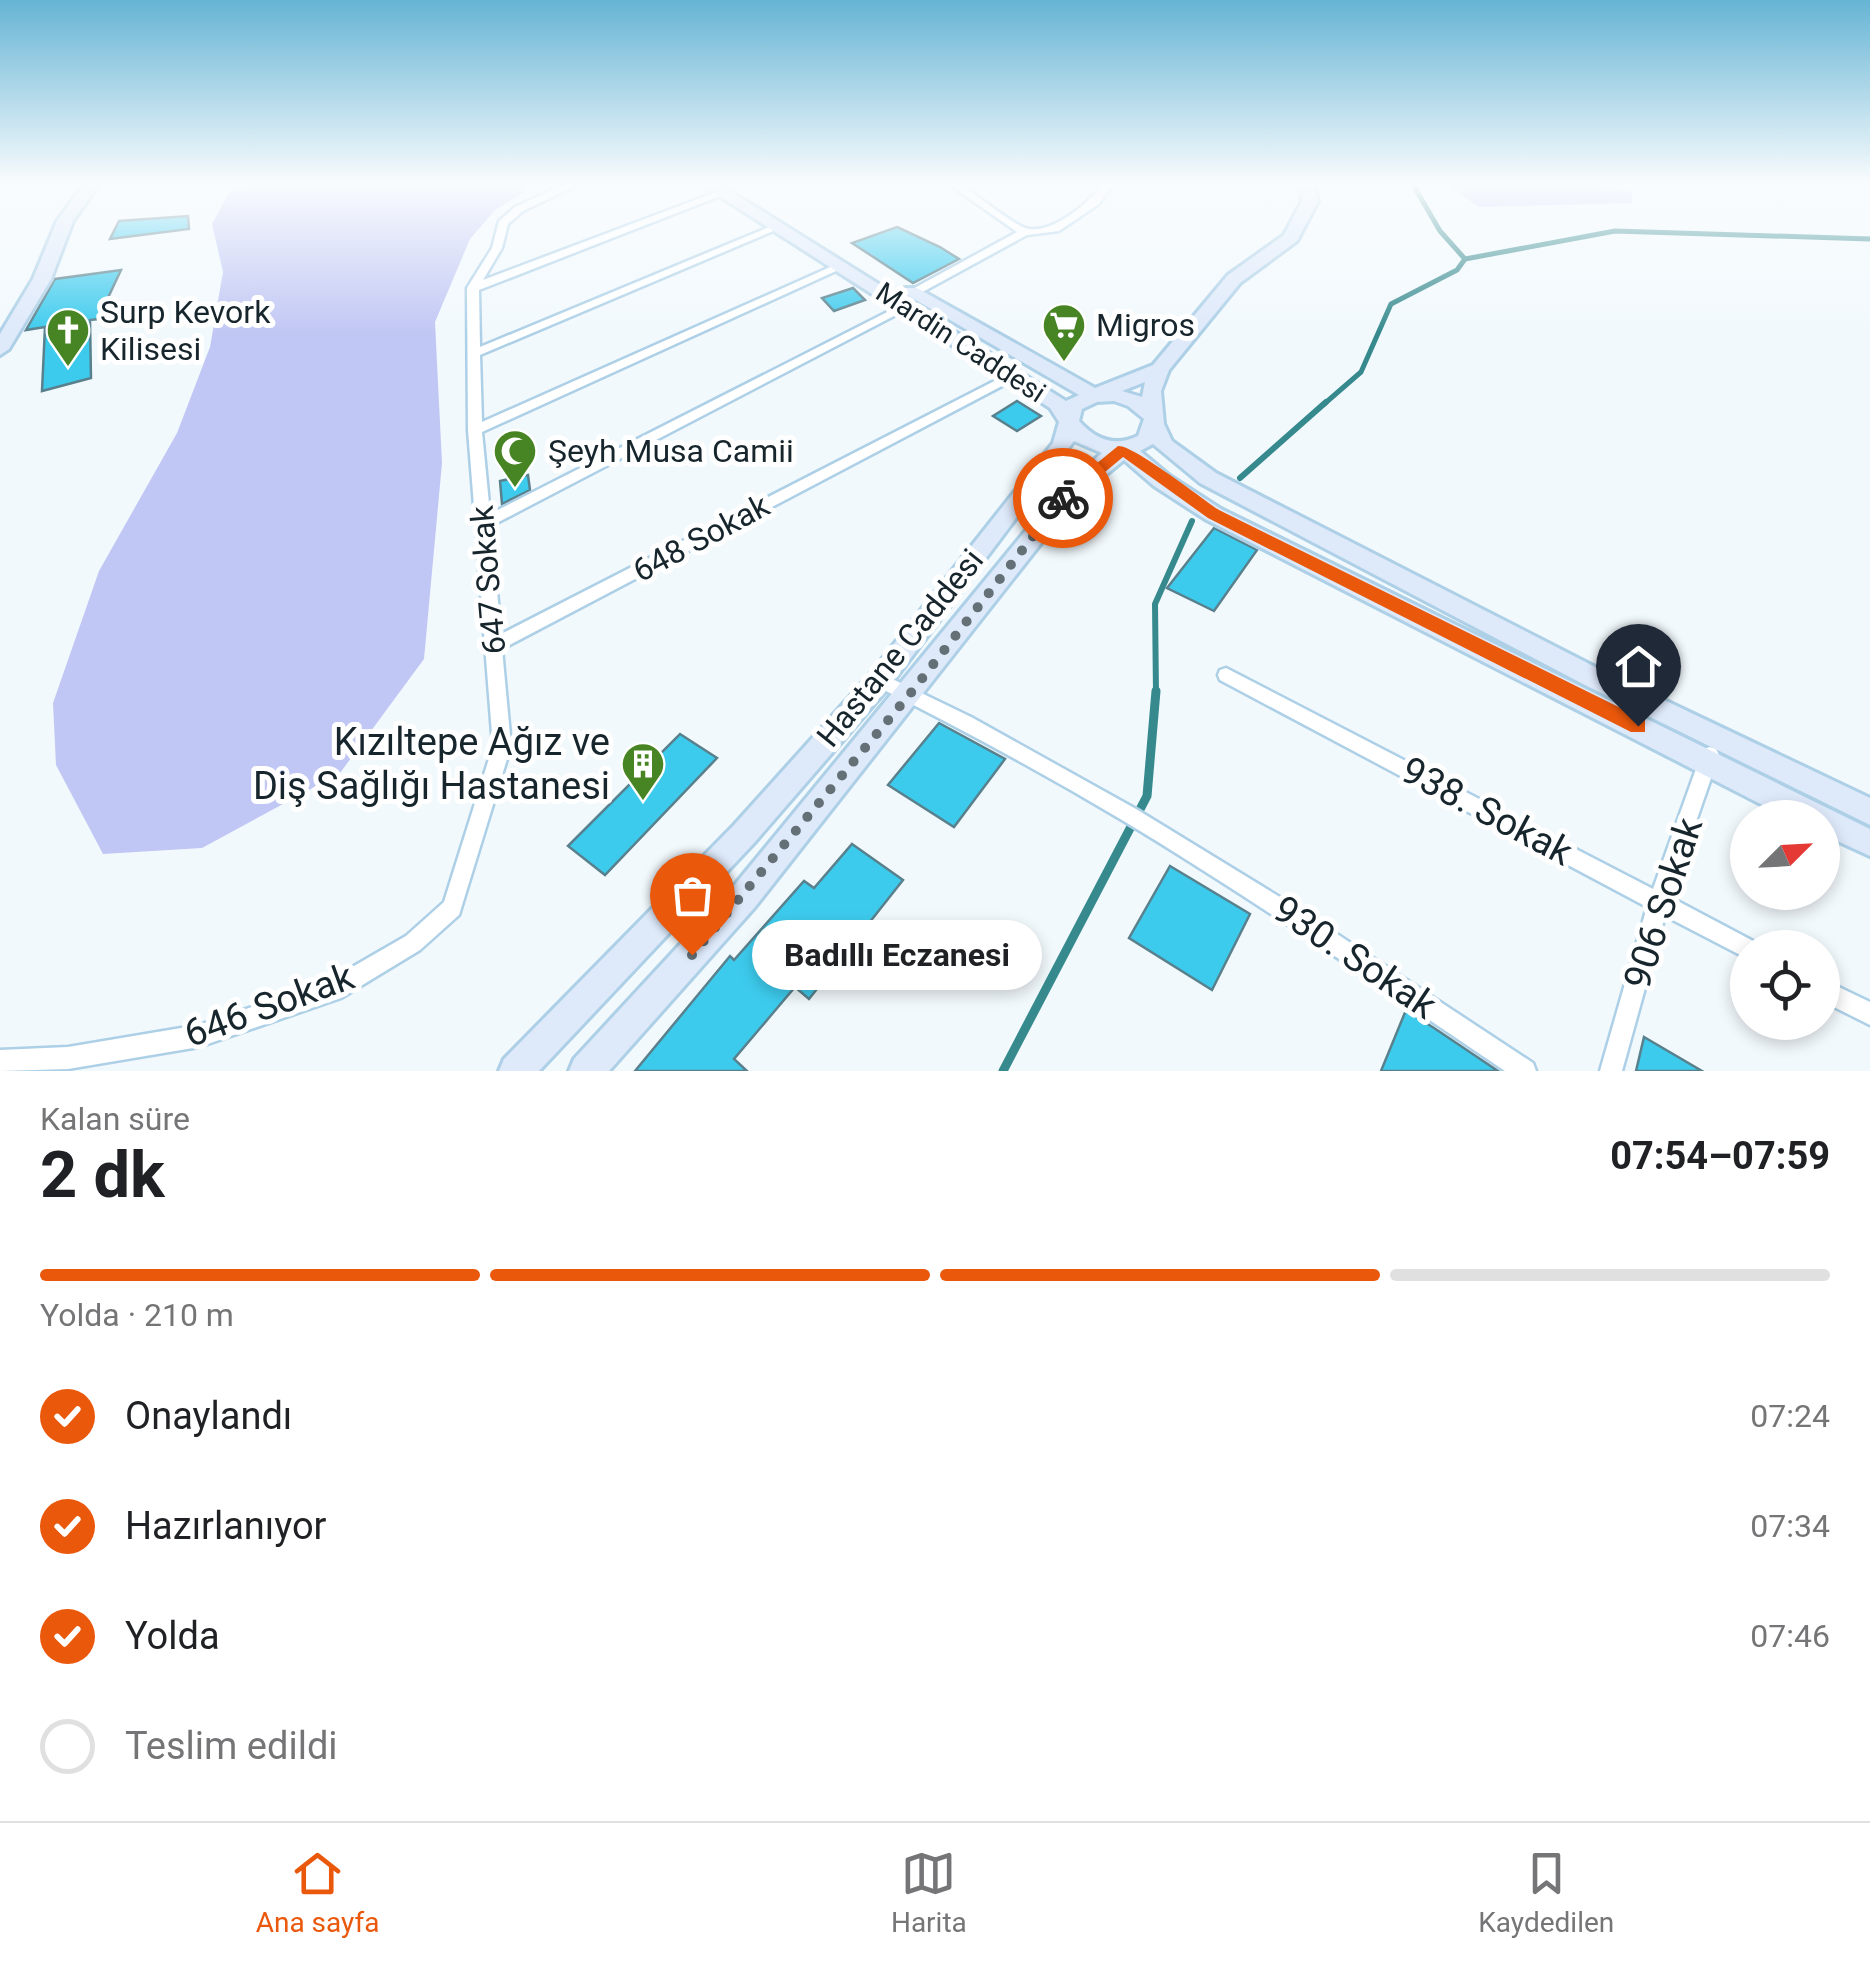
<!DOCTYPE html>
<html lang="tr">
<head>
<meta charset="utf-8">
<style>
  body { margin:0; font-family:Roboto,sans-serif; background:#f2f2f2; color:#202124; height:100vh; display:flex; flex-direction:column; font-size:38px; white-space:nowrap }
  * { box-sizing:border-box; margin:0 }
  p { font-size:32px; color:#757577 }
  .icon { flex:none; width:55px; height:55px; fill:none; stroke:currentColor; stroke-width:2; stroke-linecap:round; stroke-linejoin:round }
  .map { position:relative; height:1071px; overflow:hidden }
  .details { display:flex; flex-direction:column; background:#fff; flex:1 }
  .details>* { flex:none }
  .needle { width:65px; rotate:66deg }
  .tools { position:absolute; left:1730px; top:800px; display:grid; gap:20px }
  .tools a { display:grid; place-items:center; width:110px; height:110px; border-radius:50%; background:#fff; box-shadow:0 5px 15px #0003; font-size:50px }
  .pin { position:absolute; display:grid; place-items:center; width:85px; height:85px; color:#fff; margin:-102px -42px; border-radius:50% 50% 50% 0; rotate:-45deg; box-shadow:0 0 10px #0007 }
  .pin .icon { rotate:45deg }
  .courier { position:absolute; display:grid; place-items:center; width:100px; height:100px; margin:-50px; border:8px solid #ea580c; border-radius:50%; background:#fff; color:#222; box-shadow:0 2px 12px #0007 }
  .bubble { position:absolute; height:70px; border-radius:35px; background:#fff; box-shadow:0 5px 15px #0003; font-size:32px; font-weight:700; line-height:70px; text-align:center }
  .overview em { font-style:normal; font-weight:700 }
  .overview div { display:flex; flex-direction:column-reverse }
  .overview { display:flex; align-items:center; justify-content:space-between; height:170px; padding:0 40px }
  h1 { font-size:65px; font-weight:700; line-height:75px }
  .bar { display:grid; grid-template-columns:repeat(4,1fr); gap:15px 10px; align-content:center; height:120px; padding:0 40px }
  .bar i { height:12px; border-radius:8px; background:#e0e0e0 }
  .bar .on { background:#ea580c }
  .bar p { grid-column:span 4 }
  ol { padding:0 40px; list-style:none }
  li { display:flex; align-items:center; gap:30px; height:110px }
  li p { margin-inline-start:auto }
  li .icon { padding:10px; border-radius:50%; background:#ea580c; color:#fff; stroke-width:4 }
  li:last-child { color:#757577 }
  li i { width:55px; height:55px; border:5px solid #e0e0e0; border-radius:50% }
  .tab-bar { display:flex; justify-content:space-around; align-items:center; height:140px; border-top:2px solid #e0e0e0; background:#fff; font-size:28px; color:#757577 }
  .tab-bar a { display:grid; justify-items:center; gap:5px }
  .tab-bar .on { color:#ea580c }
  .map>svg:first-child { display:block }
  .green { fill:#c1c7f4 }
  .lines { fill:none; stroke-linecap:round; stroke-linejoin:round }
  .stream-far2 { stroke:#368a8e; stroke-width:5 }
  .stream-far1 { stroke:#368a8e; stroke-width:6 }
  .stream { stroke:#368a8e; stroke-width:9 }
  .building { fill:#3dcbed; stroke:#58818d; stroke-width:2.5 }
  .street-casing { stroke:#add0e7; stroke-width:5 }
  .secondary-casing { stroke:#add0e7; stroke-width:6 }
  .street { fill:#fff; fill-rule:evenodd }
  .secondary { fill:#dee9fa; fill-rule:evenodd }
  .route { fill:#ea580c }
  .done { stroke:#646f76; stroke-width:10; stroke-dasharray:0 18 }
  .labels { text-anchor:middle; stroke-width:10; stroke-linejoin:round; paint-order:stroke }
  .far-street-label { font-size:28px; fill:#17252d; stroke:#fff }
  .poi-label { font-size:32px; fill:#17252d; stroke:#fff; text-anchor:start }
  .street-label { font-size:32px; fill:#17252d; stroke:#fff }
  .near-poi-label { font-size:38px; fill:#17252d; stroke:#fff; text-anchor:end }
  .near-street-label { font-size:38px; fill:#17252d; stroke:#fff }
</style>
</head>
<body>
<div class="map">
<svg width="1870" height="1071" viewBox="0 0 1870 1071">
  <rect width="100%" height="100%" fill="#f2f9fd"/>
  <g class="green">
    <path d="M 256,183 L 529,183 L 524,192 L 495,210 L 470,239 L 435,322 L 442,463 L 424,659 L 340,773 L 202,848 L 103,854 L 56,765 L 53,703 L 99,571 L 177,433 L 210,347 L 223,272 L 212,224 L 231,189 Z"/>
    <path d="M 1445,183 L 1588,183 L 1632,192 L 1632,203 L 1479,207 Z"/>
  </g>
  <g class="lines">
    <g class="stream-far2">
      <path d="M 1465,259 L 1615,231 L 1870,239"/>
      <path d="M 1323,405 L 1361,372 L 1391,304 L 1457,270 L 1465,259 L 1440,231 L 1412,183"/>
    </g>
    <g class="stream-far1">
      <path d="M 1240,478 L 1326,402"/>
      <path d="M 1156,694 L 1155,604 L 1192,521"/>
    </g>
    <path class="stream" d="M 1003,1071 L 1147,796 L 1156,691"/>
  </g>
  <g class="building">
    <path d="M 188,216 L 189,229 L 110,239 L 119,221 Z"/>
    <path d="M 897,227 L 940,247 L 959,259 L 913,283 L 852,243 Z"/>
    <path d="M 121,270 L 98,319 L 90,320 L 91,378 L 42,391 L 45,327 L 26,330 L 55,279 Z"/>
    <path d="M 853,288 L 865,300 L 834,311 L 822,298 Z"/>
    <path d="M 1017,401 L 1041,416 L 1017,431 L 993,416 Z"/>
    <path d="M 528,475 L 530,490 L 502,504 L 500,481 Z"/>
    <path d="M 1214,528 L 1257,550 L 1214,611 L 1167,588 Z"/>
    <path d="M 939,723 L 1005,759 L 954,827 L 888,785 Z"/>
    <path d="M 680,734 L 717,758 L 605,875 L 568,846 Z"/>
    <path d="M 852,844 L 903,880 L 809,999 L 795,987 L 734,1059 L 747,1071 L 635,1071 L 730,956 L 734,960 L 804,881 L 814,888 Z"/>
    <path d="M 1170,866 L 1250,914 L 1212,990 L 1129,938 Z"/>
    <path d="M 1406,1010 L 1434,1028 L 1498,1071 L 1381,1071 Z"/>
    <path d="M 1644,1037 L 1702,1071 L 1636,1071 Z"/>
  </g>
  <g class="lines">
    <g class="street-casing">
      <g id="street">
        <path d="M 567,183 L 581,183 L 523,211 L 508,224 L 502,248 L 483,280 L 719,191 L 728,193 L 479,290 L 480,347 L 774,225 L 783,227 L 480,355 L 482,422 L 837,264 L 845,264 L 847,266 L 482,432 L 490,514 L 903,304 L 907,302 L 913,306 L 491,526 L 501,634 L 1010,373 L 1015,372 L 1021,376 L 502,649 L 511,746 L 459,915 L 420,950 L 341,998 L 199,1047 L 68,1069 L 0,1071 L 0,1050 L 68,1047 L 199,1025 L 328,981 L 406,936 L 444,902 L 493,746 L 468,430 L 467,288 L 492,248 L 499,221 L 515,207 Z"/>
        <path d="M 947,183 L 959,183 C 973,193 1012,223 1025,228 C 1051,236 1089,203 1104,183 L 1114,183 L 1099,204 L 1059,231 L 1027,235 L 917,295 L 909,295 L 909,291 L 1017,232 Z"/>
        <path d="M 1226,668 L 1653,889 L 1701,755 L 1704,749 L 1710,747 L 1716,749 L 1719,755 L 1670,897 L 1755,942 L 1758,948 L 1748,948 L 1748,959 L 1665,916 L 1622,1071 L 1600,1071 L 1647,907 L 1220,680 L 1218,675 L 1220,670 Z"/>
        <path d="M 880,673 L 971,717 L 1136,809 L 1296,907 L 1533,1063 L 1536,1071 L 1505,1071 C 1379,986 1253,899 1122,820 C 1041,772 958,727 874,685 L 871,680 L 874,675 Z"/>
        <path d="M 1822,979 L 1870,1002 L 1870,1025 L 1822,1001 Z"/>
      </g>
    </g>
    <g class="secondary-casing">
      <g id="secondary">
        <path d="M 85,183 L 100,183 L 73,221 L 51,279 L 9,349 L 0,355 L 0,334 L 33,279 L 57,221 Z"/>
        <path d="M 699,183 L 717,183 L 1066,401 L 1079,395 L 902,292 L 905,288 L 917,288 L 1095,388 L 1153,365 L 1228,275 L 1284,235 L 1302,201 L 1299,183 L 1314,183 L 1318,201 L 1297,241 L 1240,283 L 1169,370 L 1161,391 L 1164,424 L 1172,441 L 1216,473 L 1601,670 L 1870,798 L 1870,825 L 1583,684 L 1200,483 L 1153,444 L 1140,451 L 1170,476 L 1221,509 L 1870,829 L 1870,856 L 1822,834 L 1822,818 L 1788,818 L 1205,519 L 1154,486 L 1124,460 L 1075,500 L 755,907 L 609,1071 L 569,1071 L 574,1059 L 733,887 L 1059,490 L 1102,453 L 1074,441 L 889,687 L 754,843 L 539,1071 L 499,1071 L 504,1059 L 734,825 L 871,673 L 1053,443 L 1059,422 L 1050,408 ZM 1145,382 L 1142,397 L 1122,391 ZM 1114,401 L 1128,406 L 1144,419 L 1138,436 C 1115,447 1096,440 1079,421 L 1082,409 L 1097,402 Z"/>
      </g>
    </g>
    <use href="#street" class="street"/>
    <use href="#secondary" class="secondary"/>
  </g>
  <linearGradient id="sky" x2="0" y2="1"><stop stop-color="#66b4d4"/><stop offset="0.55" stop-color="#f9fcfe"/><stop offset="1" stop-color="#f9fcfe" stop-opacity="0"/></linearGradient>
  <rect width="1870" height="333" fill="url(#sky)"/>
  <path class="route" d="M 1118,446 C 1132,444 1201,498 1219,510 L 1645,720 L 1645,732 L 1631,732 L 1208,518 L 1123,457 L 1069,502 L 1058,502 L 1058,495 Z"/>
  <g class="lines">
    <path class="done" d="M 692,955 L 910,694 L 1063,498"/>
  </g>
  <defs>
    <g id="supermarket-pin" transform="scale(2.25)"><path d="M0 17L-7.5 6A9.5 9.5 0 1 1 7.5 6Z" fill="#478423" stroke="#fff"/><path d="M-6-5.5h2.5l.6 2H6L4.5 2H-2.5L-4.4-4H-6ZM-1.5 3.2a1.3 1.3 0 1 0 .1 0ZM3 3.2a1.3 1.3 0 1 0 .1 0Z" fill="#fff"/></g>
    <g id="church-pin" transform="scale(2.25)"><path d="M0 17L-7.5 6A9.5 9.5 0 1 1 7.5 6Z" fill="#478423" stroke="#fff"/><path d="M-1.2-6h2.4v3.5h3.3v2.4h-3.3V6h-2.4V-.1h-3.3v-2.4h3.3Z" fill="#fff"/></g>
    <g id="mosque-pin" transform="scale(2.25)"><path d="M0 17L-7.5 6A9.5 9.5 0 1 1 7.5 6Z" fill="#478423" stroke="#fff"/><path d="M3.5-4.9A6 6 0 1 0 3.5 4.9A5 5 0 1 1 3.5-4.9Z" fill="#fff"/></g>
    <g id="building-pin" transform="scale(2.25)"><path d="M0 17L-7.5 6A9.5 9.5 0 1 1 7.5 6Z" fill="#478423" stroke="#fff"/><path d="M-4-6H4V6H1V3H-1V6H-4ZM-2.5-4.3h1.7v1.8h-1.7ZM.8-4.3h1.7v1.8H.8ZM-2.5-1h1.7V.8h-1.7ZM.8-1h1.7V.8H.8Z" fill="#fff"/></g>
  </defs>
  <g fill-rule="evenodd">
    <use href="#supermarket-pin" x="1064" y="325"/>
    <use href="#church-pin" x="68" y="330"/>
    <use href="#mosque-pin" x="515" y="451"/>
    <use href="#building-pin" x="643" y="764"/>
  </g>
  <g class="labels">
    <g class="far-street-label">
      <text transform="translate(961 342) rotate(33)" y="10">Mardin Caddesi</text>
    </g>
    <g class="poi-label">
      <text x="100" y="323">Surp Kevork<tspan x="100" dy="37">Kilisesi</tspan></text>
      <text x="1096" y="336">Migros</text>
      <text x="548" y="462">Şeyh Musa Camii</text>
    </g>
    <g class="street-label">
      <text transform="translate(701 538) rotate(-28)" y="11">648 Sokak</text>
      <text transform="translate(488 580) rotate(-95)" y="11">647 Sokak</text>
      <text transform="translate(900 648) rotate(-51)" y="11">Hastane Caddesi</text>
    </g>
    <g class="near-poi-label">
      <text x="610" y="755">Kızıltepe Ağız ve<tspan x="610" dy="44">Diş Sağlığı Hastanesi</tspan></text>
    </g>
    <g class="near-street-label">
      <text transform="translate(1487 811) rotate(28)" y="13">938. Sokak</text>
      <text transform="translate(1663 903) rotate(-72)" y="13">906 Sokak</text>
      <text transform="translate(1355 957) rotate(34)" y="13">930. Sokak</text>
      <text transform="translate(269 1005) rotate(-20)" y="13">646 Sokak</text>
    </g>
  </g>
</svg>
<div class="tools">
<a><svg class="needle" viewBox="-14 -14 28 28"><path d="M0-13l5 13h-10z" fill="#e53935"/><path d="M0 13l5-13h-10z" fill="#757577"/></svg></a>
<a><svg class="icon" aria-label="locate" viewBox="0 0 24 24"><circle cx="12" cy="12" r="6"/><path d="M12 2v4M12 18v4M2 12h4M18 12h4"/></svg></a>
</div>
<div class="pin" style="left:692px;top:955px;background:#ea580c"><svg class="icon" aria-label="bag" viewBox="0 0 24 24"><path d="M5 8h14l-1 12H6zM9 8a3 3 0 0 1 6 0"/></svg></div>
<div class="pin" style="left:1638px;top:726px;background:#1f2937"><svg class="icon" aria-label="home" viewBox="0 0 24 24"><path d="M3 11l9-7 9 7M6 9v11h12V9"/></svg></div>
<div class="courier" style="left:1063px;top:498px"><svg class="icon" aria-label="bike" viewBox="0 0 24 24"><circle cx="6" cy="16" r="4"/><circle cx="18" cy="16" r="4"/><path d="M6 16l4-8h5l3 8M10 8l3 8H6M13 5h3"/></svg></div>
<div class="bubble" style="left:752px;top:920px;width:290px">Badıllı Eczanesi</div>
</div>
<section class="details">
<div class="overview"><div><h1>2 dk</h1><p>Kalan süre</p></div><em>07:54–07:59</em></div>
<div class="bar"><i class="on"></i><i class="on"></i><i class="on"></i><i></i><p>Yolda · 210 m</p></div>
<ol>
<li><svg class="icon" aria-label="check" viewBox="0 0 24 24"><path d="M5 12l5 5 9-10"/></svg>Onaylandı<p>07:24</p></li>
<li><svg class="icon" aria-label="check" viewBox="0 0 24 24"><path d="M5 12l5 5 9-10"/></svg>Hazırlanıyor<p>07:34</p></li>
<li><svg class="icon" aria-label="check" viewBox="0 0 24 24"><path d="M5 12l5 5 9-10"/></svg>Yolda<p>07:46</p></li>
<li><i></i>Teslim edildi</li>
</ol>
</section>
<nav class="tab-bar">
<a class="on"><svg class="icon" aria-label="home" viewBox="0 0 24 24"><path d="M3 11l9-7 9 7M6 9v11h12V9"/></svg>Ana sayfa</a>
<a><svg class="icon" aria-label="map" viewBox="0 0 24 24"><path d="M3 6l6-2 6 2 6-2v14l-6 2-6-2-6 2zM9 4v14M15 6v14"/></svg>Harita</a>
<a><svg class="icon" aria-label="saved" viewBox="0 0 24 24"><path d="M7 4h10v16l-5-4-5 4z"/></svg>Kaydedilen</a>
</nav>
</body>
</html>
